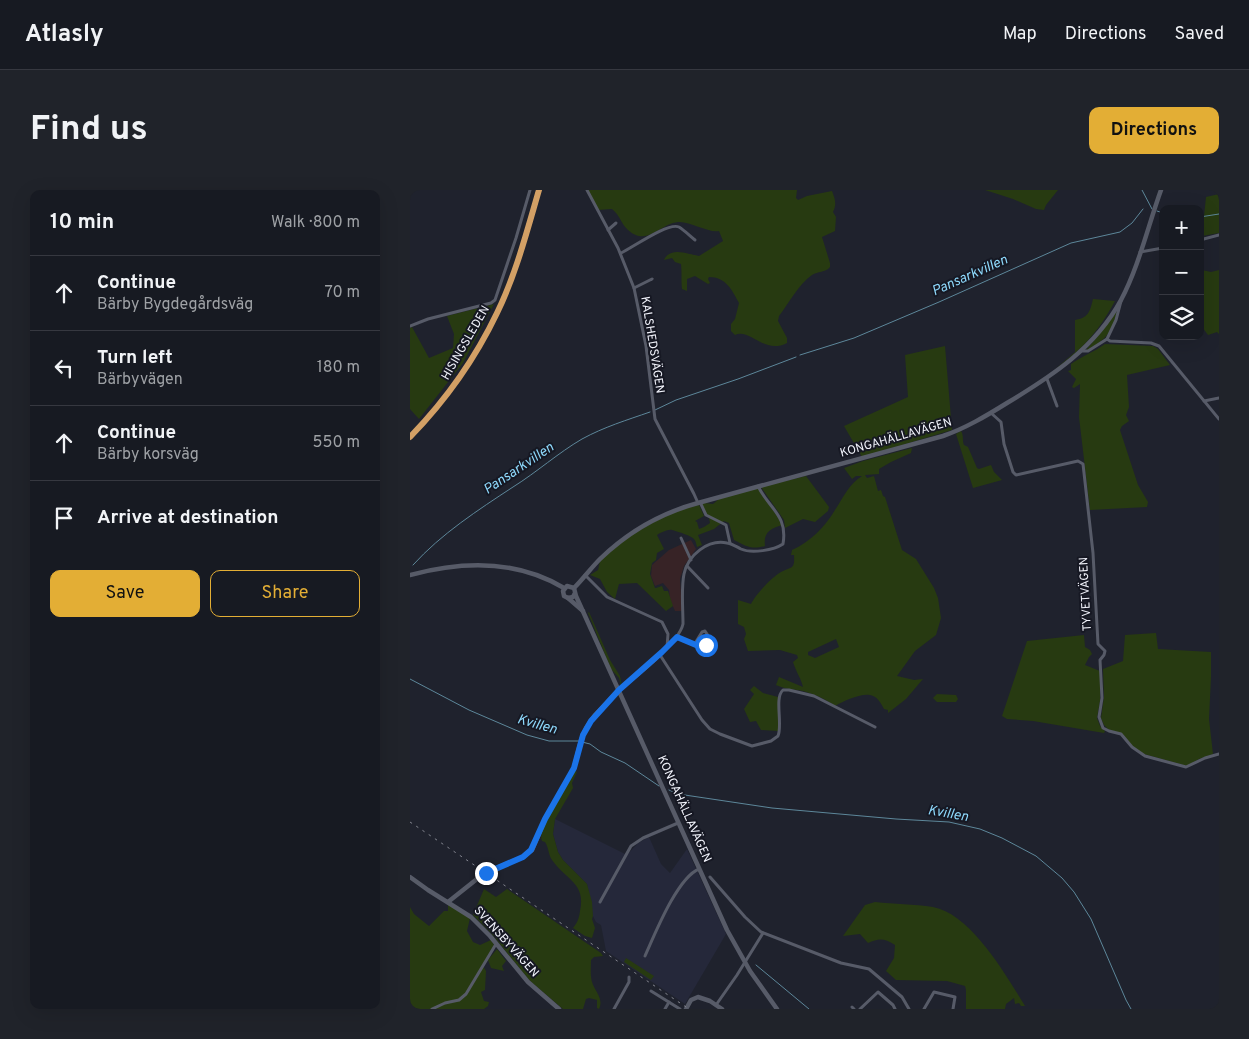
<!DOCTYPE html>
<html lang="en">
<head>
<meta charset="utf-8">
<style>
	:root { --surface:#171a22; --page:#20232a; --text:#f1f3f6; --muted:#9ea1a5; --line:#363840; --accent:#e3ae35 }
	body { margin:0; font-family:Overpass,sans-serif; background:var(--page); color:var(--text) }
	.controls { position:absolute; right:15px; top:15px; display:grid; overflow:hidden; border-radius:10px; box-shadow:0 5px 20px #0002 }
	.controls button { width:45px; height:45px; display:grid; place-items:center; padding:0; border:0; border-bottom:1px solid var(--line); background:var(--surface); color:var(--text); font:25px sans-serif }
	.stop { position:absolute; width:15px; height:15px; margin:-11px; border:4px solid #1a73e8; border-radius:50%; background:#fff }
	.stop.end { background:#1a73e8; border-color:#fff; box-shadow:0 1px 5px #0008 }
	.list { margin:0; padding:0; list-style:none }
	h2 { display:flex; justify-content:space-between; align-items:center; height:65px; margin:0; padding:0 20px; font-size:21px }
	h2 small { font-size:16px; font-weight:400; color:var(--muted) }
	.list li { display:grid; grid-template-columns:32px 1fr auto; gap:15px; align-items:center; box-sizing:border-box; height:75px; padding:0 20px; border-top:1px solid var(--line) }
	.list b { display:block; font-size:19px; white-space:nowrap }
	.list p { margin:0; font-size:16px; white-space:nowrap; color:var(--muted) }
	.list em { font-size:16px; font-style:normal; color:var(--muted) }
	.actions { display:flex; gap:10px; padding:15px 20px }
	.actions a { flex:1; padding:11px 0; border:1px solid var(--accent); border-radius:10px; text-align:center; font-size:18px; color:var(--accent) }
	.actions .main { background:var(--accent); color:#111 }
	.icon { flex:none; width:28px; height:28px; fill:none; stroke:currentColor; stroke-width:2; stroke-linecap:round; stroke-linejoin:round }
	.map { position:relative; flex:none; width:809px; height:819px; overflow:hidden; border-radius:10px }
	header { display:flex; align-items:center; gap:30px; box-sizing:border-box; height:70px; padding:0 25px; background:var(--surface); border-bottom:1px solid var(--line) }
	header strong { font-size:24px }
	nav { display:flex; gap:28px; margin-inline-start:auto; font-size:18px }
	.intro { display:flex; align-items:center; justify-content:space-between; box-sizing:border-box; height:120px; padding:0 30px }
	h1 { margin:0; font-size:35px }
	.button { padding:12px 22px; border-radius:10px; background:var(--accent); color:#111; font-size:18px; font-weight:700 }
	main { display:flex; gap:30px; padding:0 30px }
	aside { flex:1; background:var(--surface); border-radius:10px; box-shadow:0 5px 20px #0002 }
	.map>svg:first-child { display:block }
	.built { fill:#25283a }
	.education { fill:#372326 }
	.green { fill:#273a11; fill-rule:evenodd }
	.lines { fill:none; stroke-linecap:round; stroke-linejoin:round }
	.stream { stroke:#5d879a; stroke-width:1 }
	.street { stroke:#575b68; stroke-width:3 }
	.secondary { stroke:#575b68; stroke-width:4.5 }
	.highway { stroke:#d3a065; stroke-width:6 }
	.rail { stroke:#848690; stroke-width:1; stroke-dasharray:2.5 5; stroke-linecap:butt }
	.route { stroke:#1a73e8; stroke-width:6 }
	.labels { text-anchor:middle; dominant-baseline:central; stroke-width:4; stroke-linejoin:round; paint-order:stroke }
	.street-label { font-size:12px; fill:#f2f4fc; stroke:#161823 }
	.water-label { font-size:14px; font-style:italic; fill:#8ed9fc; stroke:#161823 }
</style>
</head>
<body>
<header>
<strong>Atlasly</strong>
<nav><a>Map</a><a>Directions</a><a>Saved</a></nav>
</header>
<div class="intro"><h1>Find us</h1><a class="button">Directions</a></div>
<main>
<aside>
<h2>10 min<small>Walk · 800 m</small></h2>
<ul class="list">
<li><svg class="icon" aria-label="ahead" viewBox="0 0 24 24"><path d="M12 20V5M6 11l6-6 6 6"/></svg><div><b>Continue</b><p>Bärby Bygdegårdsväg</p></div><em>70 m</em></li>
<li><svg class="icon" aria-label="left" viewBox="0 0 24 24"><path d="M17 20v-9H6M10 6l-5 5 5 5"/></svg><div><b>Turn left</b><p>Bärbyvägen</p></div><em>180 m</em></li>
<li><svg class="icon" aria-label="ahead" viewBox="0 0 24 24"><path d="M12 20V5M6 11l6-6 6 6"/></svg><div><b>Continue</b><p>Bärby korsväg</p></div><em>550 m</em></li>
<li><svg class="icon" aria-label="arrive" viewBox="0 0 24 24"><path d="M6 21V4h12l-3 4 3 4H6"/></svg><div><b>Arrive at destination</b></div></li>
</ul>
<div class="actions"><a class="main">Save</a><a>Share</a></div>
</aside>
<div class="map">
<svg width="809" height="819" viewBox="0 0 809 819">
	<rect width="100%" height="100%" fill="#1f222d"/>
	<polygon class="built" points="145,629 217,665 228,653 239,647 251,674 260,683 277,659 316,744 275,814 196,761 191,735 186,732 183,726 177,694 153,670 148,662 143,644"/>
	<polygon class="education" points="281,350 286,359 274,376 270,389 272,421 265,421 260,410 259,400 253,393 245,396 241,386 242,375 259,360"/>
	<g class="green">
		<path d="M178,0H387L386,8L388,10L397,6L422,1C425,9 427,14 423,22L426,27L425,41L412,47L420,73V77C415,83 408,81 402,85C388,95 379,113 369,126L368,131L377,148V153C354,165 340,138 325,145L321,141V134L325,129L329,113C322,100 316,87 299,87L298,89L300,93L298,94L285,86L277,89V101L272,99C271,90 272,83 271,74L265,72L262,68L254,70C260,56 278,64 289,66L313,51L309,41C298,43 280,31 268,32C249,34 237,57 218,40C211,34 210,25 202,19L187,20Z"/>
		<polygon points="575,0 648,0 636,15 634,20 626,19 603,9"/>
		<polygon points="809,4 809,43 792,46 796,7"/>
		<polygon points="790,74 792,80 801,82 809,80 809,144 807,142 798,145 790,134"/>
		<path d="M683,109L705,111C687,144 673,158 643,181L665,162V130C678,128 680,122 683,109Z"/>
		<polygon points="84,114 53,173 9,229 0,219 0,138 2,137 19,168 43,158 44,144 37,126"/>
		<path d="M708,117C703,141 698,148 678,160H676L693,140Z"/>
		<path d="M695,154L743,156L748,159L760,175L717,185L719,217L716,225L719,231L712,236L710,240L728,295L738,312L737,317L680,320L669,227L670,194L664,198L662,197L666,189L658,181L661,180V174C672,166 684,162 695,154Z"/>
		<polygon points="535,156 542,240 452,267 434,236 498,207 495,165"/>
		<path d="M551,241C554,246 552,250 554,255L558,257L567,278L569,279L581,275L584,282L592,290L563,298L546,244Z"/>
		<path d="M502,258L501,263L481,272L469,279V284L455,285L457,288L464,286L468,301L471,300L473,306L475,307L492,360L506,369L524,398L528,408L531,428L526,445L505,461L487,486L504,490L513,489L496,509L478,523V520L474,519C471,513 467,506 460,505C451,503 433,511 425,516C416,509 404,504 393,501C383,499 374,499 366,495L369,487L393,497C391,488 386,482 383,472L388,468L387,465L370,460L338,461L334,449L336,444L334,437L328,434V410L341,414C345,405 362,387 371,382C374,380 379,379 382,377C385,374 384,369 384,365H381L382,360C400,352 415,337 425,320C433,308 439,294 452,286H446L442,289L434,278L453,271ZM426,449L429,457L405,468L398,465V462Z"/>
		<polygon points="396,286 419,317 418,321 405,332 393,329 375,338 374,330 351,297"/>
		<path d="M348,298L373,335C361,338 353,342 355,356C341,360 336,356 324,350L319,333L314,331L304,339L288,345L292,355L287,357C286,354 286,351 284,349C282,346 266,341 262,340C258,339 250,343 247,345L254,359L247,363L246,370L242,373L240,384L245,398H246L252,396L254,401H258L263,416L256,421L227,393L209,394L205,409L197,402L190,389L180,385L188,380C189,377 189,374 190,372C199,356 249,328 267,321C274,318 282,317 289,315L294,326L285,331L287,332L289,339L294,337L300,333L299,328L291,315L294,313L303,314L309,309Z"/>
		<polygon points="179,422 200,470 210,486 212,496 211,496 209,488 201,479 178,423"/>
		<polygon points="746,443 748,459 801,462 801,487 799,529 803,564 789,569 777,576 734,564 722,556 715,547 698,539 694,535 691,528 694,507 693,479 713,471 715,445"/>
		<polygon points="674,445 675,457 680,460 682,464 679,467 675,475 690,481 690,511 687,528 690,536 695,541 694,543 623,531 597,529 592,526 617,451"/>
		<polygon points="344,496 353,503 368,507 368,541 351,540 346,531 340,532 334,519 344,504 340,500"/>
		<polygon points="527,504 546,505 548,509 546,512 527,512 523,508"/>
		<path d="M165,581L167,582L162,593L163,598L145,629L143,644L148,662L153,670L177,694L182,712L183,726L182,729L185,738L182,748L175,746L163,738C168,732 169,728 170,721C176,693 156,690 142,670C138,664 139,658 135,652L132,651C126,638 158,594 165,581Z"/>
		<path d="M74,699L86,707L97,699L191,763L193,766L184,767L181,770C181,777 180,785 182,792C185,802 194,808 189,819L187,818V810L179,808L176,809L173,819H153L120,791L81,743L63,725Z"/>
		<path d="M465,712C484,714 504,714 523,717C561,724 596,785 615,816H611L609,813L605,814L604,808L596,814L595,819H556V800L555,796L537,791L486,790L476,781L484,768L485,755C474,748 469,748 458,753L450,744L433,746L455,715Z"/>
		<polygon points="38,714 60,728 57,741 63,752 70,755 81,750 84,755 73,776 76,781 75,800 71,802 74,811 79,812 78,816 74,819 0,819 0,717 4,724 19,736 34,721 38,721"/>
		<polygon points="87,759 96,771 92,776 94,781 81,778 78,770"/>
		<polygon points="216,768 244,786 241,790 214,772"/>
	</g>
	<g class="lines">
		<g class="stream">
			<polyline points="732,0 742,19"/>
			<polyline points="747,21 753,23"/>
			<polyline points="790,27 809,24"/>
			<polyline points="390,165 444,148 529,112 661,53 710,42 722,33 733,19"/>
			<polyline points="245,220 266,210 328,189 386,167"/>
			<path d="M3,375C31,344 68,320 103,297C127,282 148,263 172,249C194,237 217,230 240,222"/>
			<polyline points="0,489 59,520 117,545 139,551 168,551 180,554 191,562 215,573 249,596"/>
			<polyline points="259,600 268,604 362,618 486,629 539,632 570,639 592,648 626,666 652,688 664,702 681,729 716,810 721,819"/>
			<polyline points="346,775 399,819"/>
		</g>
		<g class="street">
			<polyline points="177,0 208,58 224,98 236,156 245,229 284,304 288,313"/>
			<polyline points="198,40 206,33"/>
			<polyline points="790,50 809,45"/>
			<polyline points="730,62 753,58"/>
			<path d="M211,63C222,58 258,32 269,37C274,40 280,46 285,50"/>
			<polyline points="224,98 242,89"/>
			<polyline points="0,136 18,129 81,113 85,110 106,48 120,0"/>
			<polyline points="697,149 700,151 741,153 749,156 809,229"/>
			<polyline points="673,161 678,161 697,149 706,130 711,111"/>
			<polyline points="637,189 647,216"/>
			<polyline points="794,211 809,208"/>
			<polyline points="581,223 591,232 594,254 603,282 606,285 668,271 673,274 683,363 688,454 695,461 694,465 690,470 692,508 689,527 693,538 699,541 711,544 722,557 735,566 776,577 795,568 809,564"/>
			<polyline points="290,312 296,325 316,335 320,353"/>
			<polyline points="271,348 281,370"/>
			<polyline points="277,376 298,398"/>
			<polyline points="175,385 197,407 252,432 258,444 257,457"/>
			<path d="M267,447C277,452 292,462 301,450L295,441L292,442L284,455"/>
			<path d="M250,465L292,530L300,539L310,544L342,556L361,551L368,546C373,534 364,508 373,500H379L404,506L465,537"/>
			<path d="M209,500C225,488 269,453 273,434C273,419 271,398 274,384C278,365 298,349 317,353C323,354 327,357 331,359C342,364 364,360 373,354C378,325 359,319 348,296"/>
			<polyline points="300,687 335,727 351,742 431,773 459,779 492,807 499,819"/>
			<polyline points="190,712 221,656 233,648 268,633"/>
			<path d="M235,766C245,744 267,688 289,679"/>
			<polyline points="241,801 270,819"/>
			<polyline points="306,815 327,785 353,743"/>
			<polyline points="442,817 444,819"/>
			<polyline points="22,819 35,813 49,810 56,804 86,754"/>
			<polyline points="204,819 219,792 219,787"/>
			<polyline points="255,819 259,812"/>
			<polyline points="450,819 468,802 483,815 485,819"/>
			<polyline points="514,819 524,802 545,807 543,819"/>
		</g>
		<g class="secondary">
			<path d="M0,385C52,371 106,369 154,398"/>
			<path d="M164,398C173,389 181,378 190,369C218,342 251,323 288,313L533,246C556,238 576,226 597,213C642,186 685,158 711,110C729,76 738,36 751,0"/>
			<polyline points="165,403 163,407 158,408 154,406 153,401 157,396 164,398 166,406 317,740 340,781 367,819"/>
			<polyline points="158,408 173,421"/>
			<polyline points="0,687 18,700 61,727 80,746 118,792 149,819"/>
			<polyline points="38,712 72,685 84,679 113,667 122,660 136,627 164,578 171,550 176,538 185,525 209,500"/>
			<polyline points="276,819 281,810 288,807 300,811 312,819"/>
		</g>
		<path class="highway" d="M0,247C36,210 65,169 87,123C106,84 117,41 129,0"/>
		<polyline class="rail" points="0,632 279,819"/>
	</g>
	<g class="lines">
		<polyline class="route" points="76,683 113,667 121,660 135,629 164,578 173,545 181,531 209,500 252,462 267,447 286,455 296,455"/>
	</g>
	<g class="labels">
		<g class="street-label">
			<text transform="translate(56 153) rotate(-60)">HISINGSLEDEN</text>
			<text transform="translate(242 155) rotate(81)">KALSHEDSVÄGEN</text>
			<text transform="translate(486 248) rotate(-16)">KONGAHÄLLAVÄGEN</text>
			<text transform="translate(676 404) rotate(-93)">TYVETVÄGEN</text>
			<text transform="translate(274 619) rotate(66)">KONGAHÄLLAVÄGEN</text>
			<text transform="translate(96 752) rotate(48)">SVENSBYVÄGEN</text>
		</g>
		<g class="water-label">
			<text transform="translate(560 86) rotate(-24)">Pansarkvillen</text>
			<text transform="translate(109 279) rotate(-34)">Pansarkvillen</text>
			<text transform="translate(127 535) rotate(16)">Kvillen</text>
			<text transform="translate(538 624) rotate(10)">Kvillen</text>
		</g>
	</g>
</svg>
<div class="controls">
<button>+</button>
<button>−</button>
<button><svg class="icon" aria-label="layers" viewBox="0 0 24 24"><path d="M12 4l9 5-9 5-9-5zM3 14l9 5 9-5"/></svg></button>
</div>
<div class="stop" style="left:296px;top:455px"></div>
<div class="stop end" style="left:76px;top:683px"></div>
</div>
</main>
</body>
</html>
